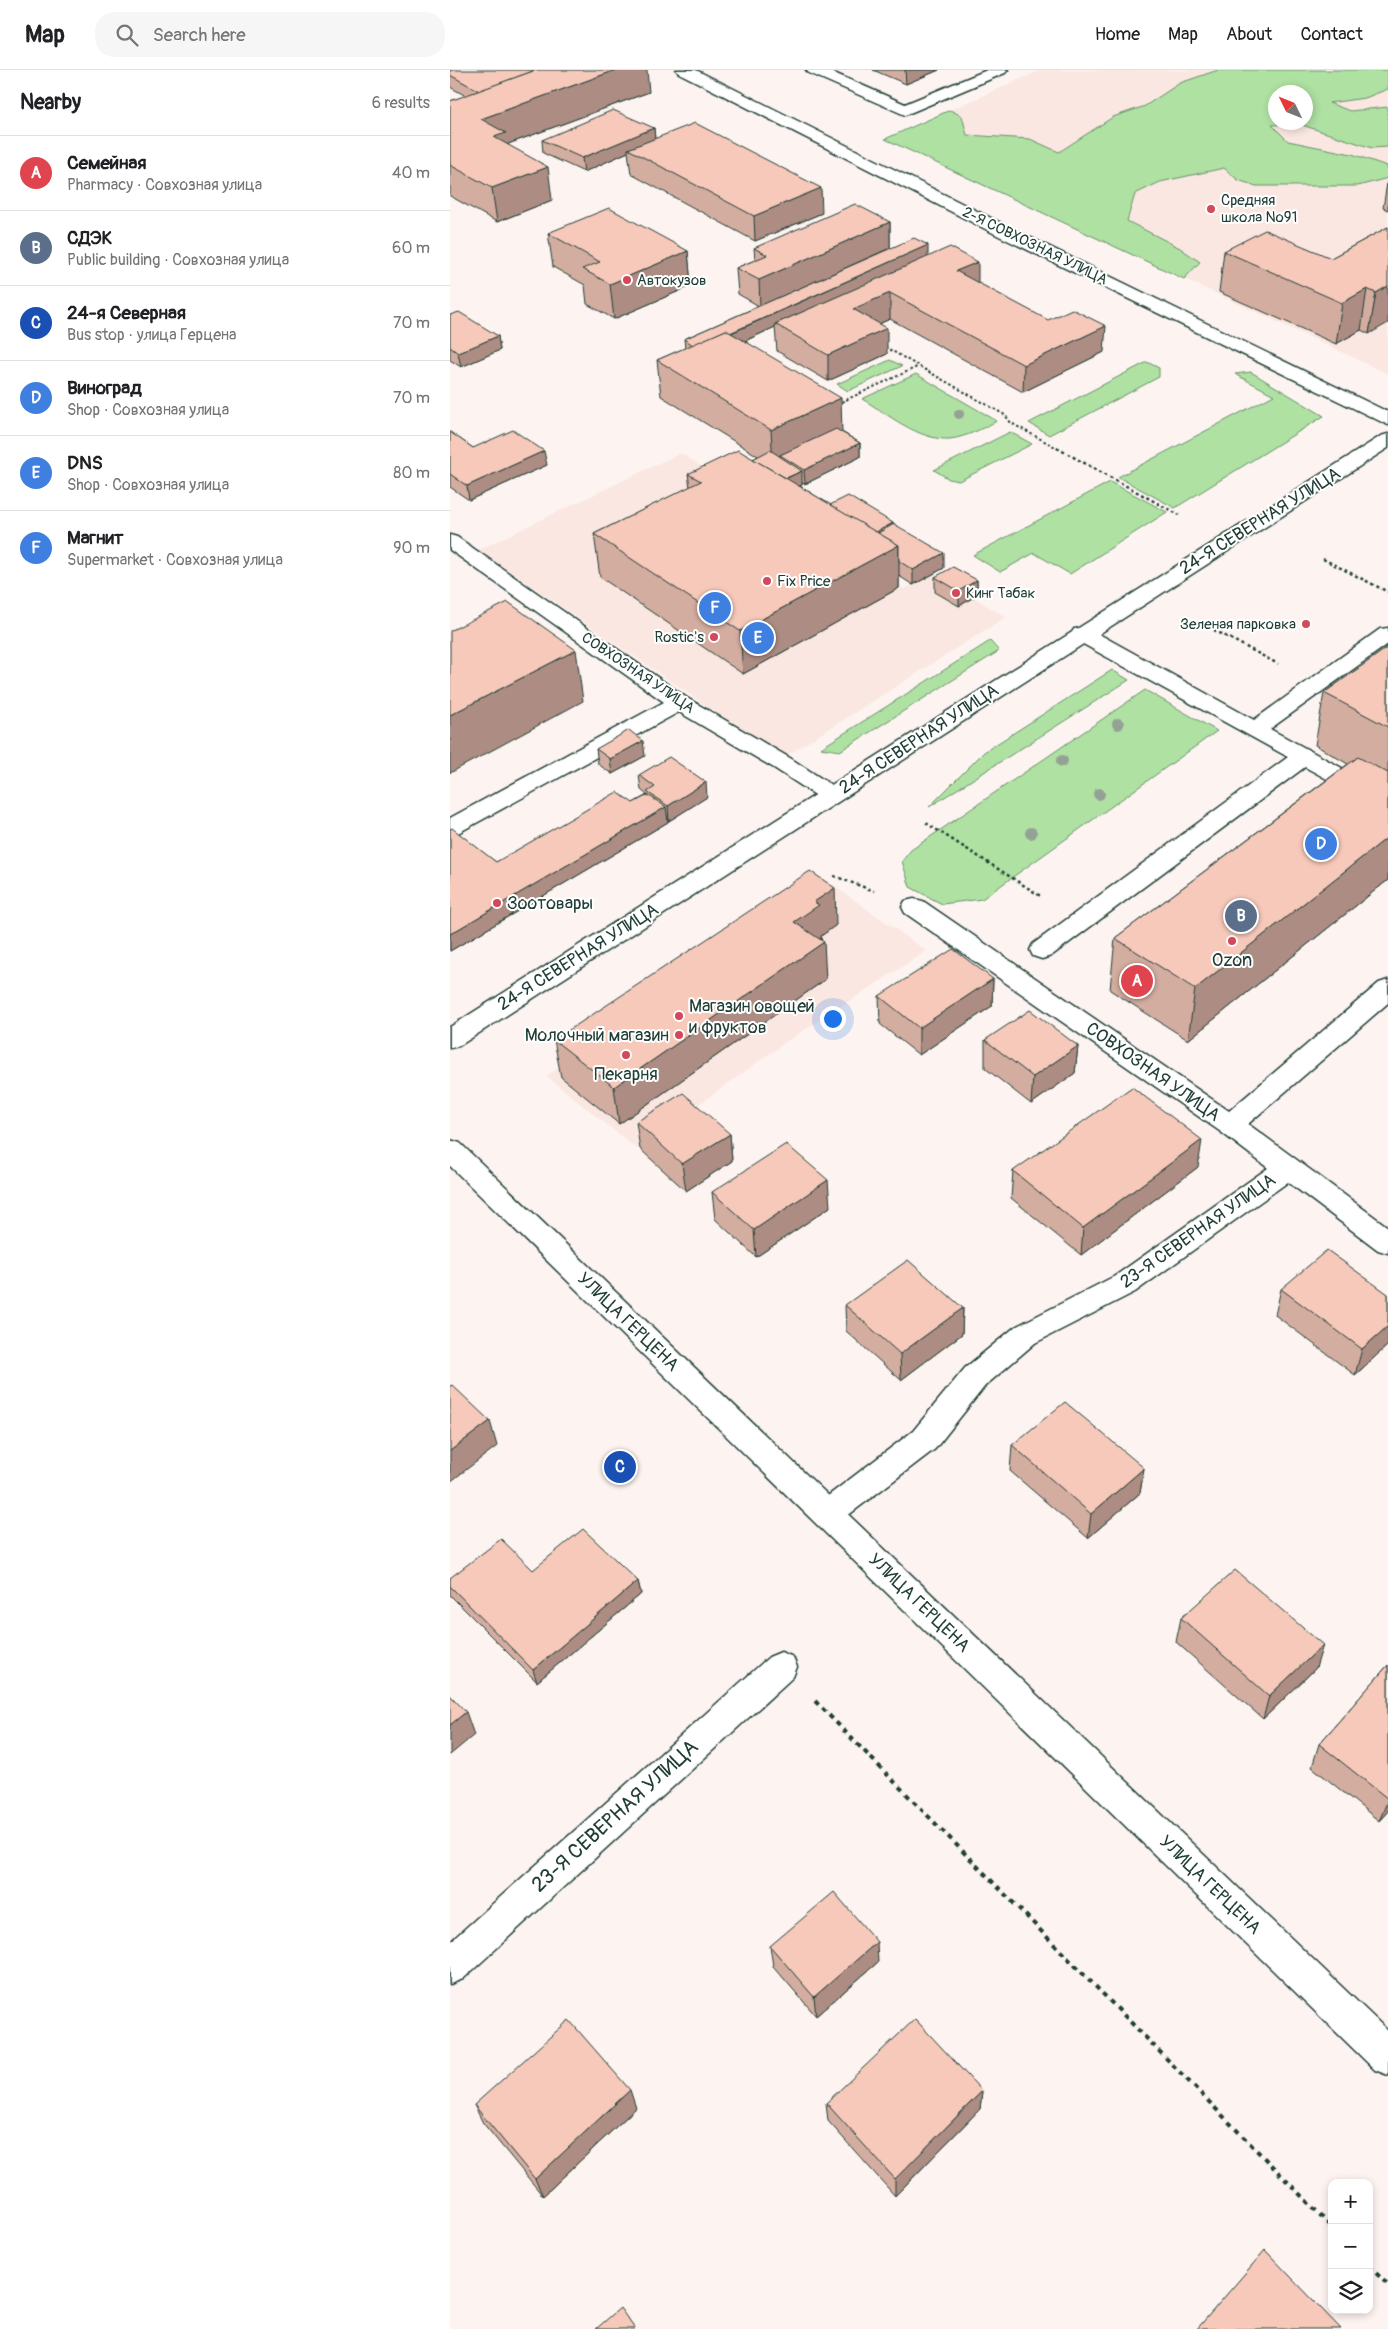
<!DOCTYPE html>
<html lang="en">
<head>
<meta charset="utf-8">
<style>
	:root { --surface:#fff; --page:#f6f6f6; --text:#202124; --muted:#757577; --line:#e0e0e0; --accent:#1a73e8 }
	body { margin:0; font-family:Pangolin,sans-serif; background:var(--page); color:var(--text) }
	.controls { position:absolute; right:15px; bottom:15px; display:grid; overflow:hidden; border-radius:10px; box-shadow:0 2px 8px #0003 }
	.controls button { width:45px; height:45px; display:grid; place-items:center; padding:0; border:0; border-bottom:1px solid var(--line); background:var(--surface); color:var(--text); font:25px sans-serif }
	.compass { position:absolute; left:818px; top:15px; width:45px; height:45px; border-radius:50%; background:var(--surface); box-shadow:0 2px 8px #0003; rotate:313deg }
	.you { position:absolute; left:382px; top:948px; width:18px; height:18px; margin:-12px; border:4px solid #fff; border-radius:50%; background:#1a73e8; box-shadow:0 0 0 8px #1a73e833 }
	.badge { display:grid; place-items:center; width:32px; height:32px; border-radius:50%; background:var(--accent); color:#fff; font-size:16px; font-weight:700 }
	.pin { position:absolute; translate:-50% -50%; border:2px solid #fff; box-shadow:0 1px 5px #0006 }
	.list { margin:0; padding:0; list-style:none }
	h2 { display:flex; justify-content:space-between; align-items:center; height:65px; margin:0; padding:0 20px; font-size:21px }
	h2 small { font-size:16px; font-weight:400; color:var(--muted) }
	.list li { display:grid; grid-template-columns:32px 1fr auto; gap:15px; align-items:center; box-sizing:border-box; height:75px; padding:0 20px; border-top:1px solid var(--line) }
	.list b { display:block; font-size:19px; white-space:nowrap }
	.list p { margin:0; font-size:16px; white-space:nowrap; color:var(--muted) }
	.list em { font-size:16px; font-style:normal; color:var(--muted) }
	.icon { flex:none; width:28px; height:28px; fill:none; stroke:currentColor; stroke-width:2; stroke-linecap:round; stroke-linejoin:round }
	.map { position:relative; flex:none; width:938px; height:2259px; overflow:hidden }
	header { display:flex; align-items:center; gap:30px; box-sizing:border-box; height:70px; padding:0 25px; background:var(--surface); border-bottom:1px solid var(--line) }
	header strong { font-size:24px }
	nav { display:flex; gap:28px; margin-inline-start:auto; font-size:18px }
	.search { width:350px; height:45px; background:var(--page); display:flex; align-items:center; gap:12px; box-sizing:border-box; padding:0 18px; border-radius:20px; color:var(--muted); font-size:19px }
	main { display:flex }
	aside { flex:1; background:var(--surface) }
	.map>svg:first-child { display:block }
	.built { fill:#fbe7e1; fill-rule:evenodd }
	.green { fill:#afe1a2; stroke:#678f6b; fill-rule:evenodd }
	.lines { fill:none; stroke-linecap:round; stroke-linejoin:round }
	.minor-casing { stroke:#1f3d34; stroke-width:3 }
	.major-casing { stroke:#1f3d34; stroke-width:3 }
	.path-far2 { stroke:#1f3d34; stroke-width:2; stroke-dasharray:2.5 2.5; stroke-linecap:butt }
	.path-far1 { stroke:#1f3d34; stroke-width:2.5; stroke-dasharray:3 3; stroke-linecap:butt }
	.path { stroke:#1f3d34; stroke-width:4; stroke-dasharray:5 5; stroke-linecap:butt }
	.minor { fill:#fff; fill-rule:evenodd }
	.major { fill:#fff; fill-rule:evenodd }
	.tree { fill:#93a295 }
	.wall { fill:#d4ada1; stroke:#1f3d34 }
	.shaded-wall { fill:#ad8d83; stroke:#1f3d34 }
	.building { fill:#f7c9bb; stroke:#1f3d34 }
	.poi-dot { fill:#d1495b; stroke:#fff; stroke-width:2 }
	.labels { text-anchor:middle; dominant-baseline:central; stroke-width:4; stroke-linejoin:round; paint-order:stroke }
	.far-poi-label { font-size:15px; fill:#1f3d34; stroke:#fff; text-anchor:start }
	.far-street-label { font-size:15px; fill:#1f3d34; stroke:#fff }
	.street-label { font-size:18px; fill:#1f3d34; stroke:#fff }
	.poi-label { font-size:18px; fill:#1f3d34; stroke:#fff; text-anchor:start }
	.near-street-label { font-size:21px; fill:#1f3d34; stroke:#fff }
</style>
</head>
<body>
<header>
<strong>Map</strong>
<div class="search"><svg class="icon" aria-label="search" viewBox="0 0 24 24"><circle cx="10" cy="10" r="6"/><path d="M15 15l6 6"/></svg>Search here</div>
<nav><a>Home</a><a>Map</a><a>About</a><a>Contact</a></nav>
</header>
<main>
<aside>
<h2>Nearby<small>6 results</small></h2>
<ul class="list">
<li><span class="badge" style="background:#e0444e">A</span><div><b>Семейная</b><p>Pharmacy · Совхозная улица</p></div><em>40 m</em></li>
<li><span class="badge" style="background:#5c6f8a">B</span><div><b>СДЭК</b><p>Public building · Совхозная улица</p></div><em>60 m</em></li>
<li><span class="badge" style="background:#1a4fb4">C</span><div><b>24-я Северная</b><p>Bus stop · улица Герцена</p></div><em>70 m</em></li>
<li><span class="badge" style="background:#3f7fe0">D</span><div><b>Виноград</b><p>Shop · Совхозная улица</p></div><em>70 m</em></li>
<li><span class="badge" style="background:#3f7fe0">E</span><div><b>DNS</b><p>Shop · Совхозная улица</p></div><em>80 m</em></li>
<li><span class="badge" style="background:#3f7fe0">F</span><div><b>Магнит</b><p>Supermarket · Совхозная улица</p></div><em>90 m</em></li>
</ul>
</aside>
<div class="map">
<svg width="938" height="2259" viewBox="0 0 938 2259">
	<rect width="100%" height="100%" fill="#fdf4f1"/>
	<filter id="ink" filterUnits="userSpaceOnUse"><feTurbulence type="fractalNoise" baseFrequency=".02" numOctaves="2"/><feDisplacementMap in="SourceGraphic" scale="10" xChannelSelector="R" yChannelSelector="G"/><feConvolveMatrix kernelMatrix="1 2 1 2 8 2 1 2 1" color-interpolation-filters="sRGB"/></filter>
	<g filter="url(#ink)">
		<g class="built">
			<path d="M591,0H938V304L435,69ZM826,22H856V52H826Z"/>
			<polygon points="230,383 454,519 485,504 556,547 333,688 28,480"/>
			<polygon points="383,815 477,881 336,972 187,1079 96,1006"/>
		</g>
		<g class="green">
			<path d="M768,0H938V19L915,28L879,33L900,41L938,37V77L922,78L849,54L822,55L838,71L902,84L937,96L938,108L908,116H806L788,110L774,98L710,112L685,124L677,151L730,178L750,192L734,209L435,69L500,40L512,46L517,65L580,69L609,82L663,47L695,36L730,13ZM826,22H856V52H826Z"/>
			<polygon points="440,290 452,296 398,321 387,314"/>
			<polygon points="697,292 709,298 709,307 599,365 579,353"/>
			<polygon points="801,302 874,346 725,438 668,407 824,325 785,304"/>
			<path d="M466,304L547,351C533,358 517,367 500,369C469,371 438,344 412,329Z"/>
			<polygon points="560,362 582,374 509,411 499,409 484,400"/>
			<polygon points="660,412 717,442 620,504 584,483 550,502 523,485"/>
			<polygon points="540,571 549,581 390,681 371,678"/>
			<polygon points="662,600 679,610 479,737 534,682"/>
			<polygon points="695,620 767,661 532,829 492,834 460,817 452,791 461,780"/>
		</g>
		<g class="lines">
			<defs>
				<g id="minor">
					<polygon points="226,0 246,0 563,159 938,342 938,355 551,167 229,3"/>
					<polygon points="356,0 377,0 455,34 537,0 558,0 555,3 455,45 359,3"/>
					<polygon points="0,465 7,467 237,628 340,688 389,720 393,725 389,730 381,732 373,730 324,698 229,642 8,763 0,766 0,748 214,632 0,480"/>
					<polygon points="632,558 640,559 804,650 930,559 938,558 938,574 820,659 938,723 938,740 930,738 855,697 601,886 592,889 583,886 580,880 583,874 838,687 624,569 621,564 624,559"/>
					<polygon points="464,829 473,831 779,1041 929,913 938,910 938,933 798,1054 938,1157 938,1183 928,1180 838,1112 685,1222 585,1273 535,1316 485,1379 388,1453 377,1457 366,1453 362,1444 366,1435 463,1361 515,1298 565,1257 665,1206 818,1098 771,1062 455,843 452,837 455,831"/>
					<polygon points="331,1582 343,1587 347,1597 343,1607 13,1909 0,1914 0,1872 319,1587"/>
				</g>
				<g id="major">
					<polygon points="938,364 938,378 9,976 0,978 0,957 931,366"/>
					<polygon points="0,1070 10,1073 938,1961 938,2005 925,2000 0,1096"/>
				</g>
			</defs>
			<use href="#minor" class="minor-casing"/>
			<use href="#major" class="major-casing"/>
			<g class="path-far2">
				<polyline points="435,277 555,345 561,353 609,379"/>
				<polyline points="387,334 467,297"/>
			</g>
			<g class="path-far1">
				<polyline points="607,378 729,445"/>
				<polyline points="873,489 938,522"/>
				<polyline points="764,560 828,594"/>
				<polyline points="476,753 592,827"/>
				<polyline points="384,806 424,821"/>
			</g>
			<g class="path">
				<polyline points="365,1631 882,2157"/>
				<polyline points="919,2196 938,2215"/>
			</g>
			<use href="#minor" class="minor"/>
			<use href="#major" class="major"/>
		</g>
		<g class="tree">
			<circle cx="509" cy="344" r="5"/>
			<circle cx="668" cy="654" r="6"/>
			<circle cx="612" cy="691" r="6"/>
			<circle cx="649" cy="724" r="6"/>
			<circle cx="581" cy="763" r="6"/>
		</g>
		<g class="wall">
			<polygon points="0,0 199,22 58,74 102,130 47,152 0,126 0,31 16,26 0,17"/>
			<polygon points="423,0 489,0 456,14"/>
			<polygon points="204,58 205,69 372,143 305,171 181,104 178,82 134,102 93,83 92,70"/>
			<polygon points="938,107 938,140 933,138"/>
			<polygon points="440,152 440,178 478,187 528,213 654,282 573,322 440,249 429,254 437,284 378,311 327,281 325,257 295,271 392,362 410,373 410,387 355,414 352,413 352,415 350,416 380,435 443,453 443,455 494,498 463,515 449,506 449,518 293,604 150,507 144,464 240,417 238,404 303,389 308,386 211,326 207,290 235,278 234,269 309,236 288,224 286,198 305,190 304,178"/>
			<polygon points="938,157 919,264 911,260 886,274 769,222 774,181 881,188"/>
			<polygon points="98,163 238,181 241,216 164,249 137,234 135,215 103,197"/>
			<polygon points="0,245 48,266 50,280 11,297 0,290"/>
			<polygon points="0,362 23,378 97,395 19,430 0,417"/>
			<polygon points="485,507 527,510 527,525 509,536 485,522"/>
			<polygon points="938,577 938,810 738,970 660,920 665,868 898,694 865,675 874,623"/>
			<polygon points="146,679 195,686 162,704 148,694"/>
			<polygon points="189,705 257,727 219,751 218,750 218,752 0,881 0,759 46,792 183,733 197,725 191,720"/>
			<polygon points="386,855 371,866 376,909 169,1054 111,1007 104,970"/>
			<polygon points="543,909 542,936 469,985 430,954 429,926"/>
			<polygon points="535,970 628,976 625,1003 581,1034 535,998"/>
			<polygon points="186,1052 280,1064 282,1091 236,1121 190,1079"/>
			<polygon points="748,1097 631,1185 561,1128 563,1101"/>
			<polygon points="262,1122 380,1137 306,1187 265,1149"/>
			<polygon points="831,1219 938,1224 938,1275 905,1305 825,1245"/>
			<polygon points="395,1235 513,1238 512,1264 451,1310 396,1261"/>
			<polygon points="562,1375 694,1398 690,1423 638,1468 560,1401"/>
			<polygon points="83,1500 188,1511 191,1524 87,1612 0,1525 0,1508"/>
			<polygon points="731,1548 866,1598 813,1649 726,1572"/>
			<polygon points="938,1595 938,1741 929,1751 862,1697 869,1674"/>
			<polygon points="320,1876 428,1892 366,1946 323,1896"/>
			<polygon points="532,2021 530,2039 445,2126 378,2051 376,2033"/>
			<polygon points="24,2035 186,2038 93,2126 33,2053"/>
		</g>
		<g class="shaded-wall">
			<polygon points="166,0 197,0 199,22 58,74 61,96 31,49"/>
			<polygon points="455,0 489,0 456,14"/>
			<polygon points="204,58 205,71 178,79 178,82 134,102 132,88"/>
			<polygon points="98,97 102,130 47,152 42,118"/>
			<polygon points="371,118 372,143 305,171 304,146"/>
			<polygon points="440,152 440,178 310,236 309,210"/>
			<polygon points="478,175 478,189 325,254 325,257 249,292 248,278"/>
			<polygon points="238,181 241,216 164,249 160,214"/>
			<polygon points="528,192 528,218 506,201"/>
			<polygon points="938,216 938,253 919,264 926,223"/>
			<polygon points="917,219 911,260 886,274 892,233"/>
			<polygon points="440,223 440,249 403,265 403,239"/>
			<polygon points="656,256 654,282 573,322 574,295"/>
			<polygon points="437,258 437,284 378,311 378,285"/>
			<polygon points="48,266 50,280 11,297 8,283"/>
			<polygon points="391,328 392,363 330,385 330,393 323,396 321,360"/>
			<polygon points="410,373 410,387 355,414 354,400"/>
			<polygon points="94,381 97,395 19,430 17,416"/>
			<polygon points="352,401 352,415 333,424 333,410"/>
			<polygon points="443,453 443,467 412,469"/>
			<polygon points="449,475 449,518 293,604 290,561"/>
			<polygon points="494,483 494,498 463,515 463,500"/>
			<polygon points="527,510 527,525 509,536 509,521"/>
			<polygon points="126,580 133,631 0,703 0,645"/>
			<polygon points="193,671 195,686 162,704 160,689"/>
			<polygon points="256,712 257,727 219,751 218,736"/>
			<polygon points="216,737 218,752 0,881 0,864"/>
			<polygon points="938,767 938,810 738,970 745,919"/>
			<polygon points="385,818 386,855 371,866 371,873 344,852 364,832"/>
			<polygon points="374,872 376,909 169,1054 164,1017"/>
			<polygon points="543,909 542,936 469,985 469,958"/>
			<polygon points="628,976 625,1003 581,1034 583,1007"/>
			<polygon points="280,1064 282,1091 236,1121 232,1094"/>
			<polygon points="752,1070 748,1097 631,1185 633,1158"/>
			<polygon points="378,1110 380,1137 306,1187 304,1160"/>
			<polygon points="513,1238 512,1264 451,1310 450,1284"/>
			<polygon points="938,1256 938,1275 905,1305 912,1279"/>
			<polygon points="40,1351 47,1376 0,1412 0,1381"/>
			<polygon points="694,1398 690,1423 638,1468 641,1444"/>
			<polygon points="188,1511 191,1524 87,1612 83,1600"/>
			<polygon points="873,1575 866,1598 813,1649 819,1626"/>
			<polygon points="16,1642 24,1665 0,1685 0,1655"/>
			<polygon points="938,1730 938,1741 929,1751"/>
			<polygon points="427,1872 428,1892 366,1946 364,1927"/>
			<polygon points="180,2020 186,2038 93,2126 85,2109"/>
			<polygon points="532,2021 530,2039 445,2126 445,2109"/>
		</g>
		<g class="building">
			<polygon points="0,0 86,0 29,21 0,5"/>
			<polygon points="86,0 166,0 31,49 56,63 44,67 98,97 42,118 0,95 0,31"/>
			<polygon points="163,40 204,58 132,88 92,70"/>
			<polygon points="245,53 371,118 304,146 178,79"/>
			<polygon points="405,134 440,152 309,210 286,198 317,185 304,178"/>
			<polygon points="159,138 238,181 160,214 132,199 150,192 98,163"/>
			<polygon points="938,157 938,216 926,223 917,219 892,233 774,181 815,160 881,188"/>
			<polygon points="464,168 478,175 280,263 276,260 243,275 234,269"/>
			<polygon points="500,177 528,192 506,201 598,250 622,239 656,256 574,295 440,223 403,239 437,258 378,285 325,254"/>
			<polygon points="9,242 48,266 8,283 0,277 0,245"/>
			<polygon points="276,260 391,328 321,360 207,290"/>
			<polygon points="386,359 410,373 354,400 330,385"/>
			<polygon points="63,360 94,381 17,416 0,404 0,362 23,378"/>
			<polygon points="288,380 449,475 290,561 144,464 251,411 238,404"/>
			<polygon points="320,380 352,401 336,408 303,389"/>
			<polygon points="398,426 443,453 426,462 380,435"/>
			<polygon points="444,454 494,483 463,500 449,491 449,475 428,463"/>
			<polygon points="503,497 527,510 509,521 485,507"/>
			<polygon points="58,532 126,580 0,645 0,561"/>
			<polygon points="938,577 938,657 874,623"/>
			<polygon points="179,660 193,671 160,689 146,679"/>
			<polygon points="219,687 256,712 218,736 197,722 205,717 189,705"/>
			<polygon points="908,687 938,703 938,767 745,919 665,868"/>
			<polygon points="167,722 183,733 198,725 216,737 0,864 0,759 2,758 46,792"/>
			<polygon points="360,801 385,818 364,832 369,835 344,852 374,872 164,1017 104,970"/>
			<polygon points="503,879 543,909 469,958 429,926"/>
			<polygon points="580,940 628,976 583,1007 535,970"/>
			<polygon points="682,1017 752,1070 633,1158 563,1101"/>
			<polygon points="233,1023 280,1064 232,1094 186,1052"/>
			<polygon points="336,1074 378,1110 304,1160 262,1122"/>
			<polygon points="877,1180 938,1224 938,1256 912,1279 831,1219"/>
			<polygon points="458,1190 513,1238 450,1284 395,1235"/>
			<polygon points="2,1315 40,1351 0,1381 0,1316"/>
			<polygon points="615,1332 694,1398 641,1444 562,1375"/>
			<polygon points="133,1459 188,1511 83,1600 0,1516 0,1508 51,1469 83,1500"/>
			<polygon points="785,1500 873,1575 819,1626 731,1548"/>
			<polygon points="938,1595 938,1729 869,1674"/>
			<polygon points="0,1625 16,1642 0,1655"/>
			<polygon points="384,1822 427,1872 364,1927 320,1876"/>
			<polygon points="465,1949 532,2021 445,2109 376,2033"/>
			<polygon points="119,1950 180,2020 85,2109 24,2035"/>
			<polygon points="815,2180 891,2259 747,2259"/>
			<polygon points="170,2238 185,2259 146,2259"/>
		</g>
	</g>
	<g class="poi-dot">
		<circle cx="761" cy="139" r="5"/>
		<circle cx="177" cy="210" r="5"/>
		<circle cx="317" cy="511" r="5"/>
		<circle cx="506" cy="523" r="5"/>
		<circle cx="856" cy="554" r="5"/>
		<circle cx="264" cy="567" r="5"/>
		<circle cx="47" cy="833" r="5"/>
		<circle cx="782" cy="871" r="5"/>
		<circle cx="229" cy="946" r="5"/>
		<circle cx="229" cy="965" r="5"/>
		<circle cx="176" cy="985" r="5"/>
	</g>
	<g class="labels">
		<g class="far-poi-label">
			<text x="771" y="130">Средняя<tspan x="771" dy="17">школа №91</tspan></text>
			<text x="187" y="210">Автокузов</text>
			<text x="327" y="511">Fix Price</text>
			<text x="516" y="523">Кинг Табак</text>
			<text x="846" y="554" text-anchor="end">Зеленая парковка</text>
			<text x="254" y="567" text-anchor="end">Rostic's</text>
		</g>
		<g class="far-street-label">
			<text transform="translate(585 176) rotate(26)">2-Я СОВХОЗНАЯ УЛИЦА</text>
			<text transform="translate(188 603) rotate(34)">СОВХОЗНАЯ УЛИЦА</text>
		</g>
		<g class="street-label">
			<text transform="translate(810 451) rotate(-32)">24-Я СЕВЕРНАЯ УЛИЦА</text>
			<text transform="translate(469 669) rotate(-33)">24-Я СЕВЕРНАЯ УЛИЦА</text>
			<text transform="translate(128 887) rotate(-32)">24-Я СЕВЕРНАЯ УЛИЦА</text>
			<text transform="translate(703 1002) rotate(35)">СОВХОЗНАЯ УЛИЦА</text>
			<text transform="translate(748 1161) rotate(-35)">23-Я СЕВЕРНАЯ УЛИЦА</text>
			<text transform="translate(178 1252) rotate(44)">УЛИЦА ГЕРЦЕНА</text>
			<text transform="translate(469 1533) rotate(44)">УЛИЦА ГЕРЦЕНА</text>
			<text transform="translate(760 1815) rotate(44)">УЛИЦА ГЕРЦЕНА</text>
		</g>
		<g class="poi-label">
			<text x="57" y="833">Зоотовары</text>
			<text x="782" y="890" text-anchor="middle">Ozon</text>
			<text x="239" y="936">Магазин овощей<tspan x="239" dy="21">и фруктов</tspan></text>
			<text x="219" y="965" text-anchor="end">Молочный магазин</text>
			<text x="176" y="1004" text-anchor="middle">Пекарня</text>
		</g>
		<g class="near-street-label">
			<text transform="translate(165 1746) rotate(-42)">23-Я СЕВЕРНАЯ УЛИЦА</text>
		</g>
	</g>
</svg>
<div class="controls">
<button>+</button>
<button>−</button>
<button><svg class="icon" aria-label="layers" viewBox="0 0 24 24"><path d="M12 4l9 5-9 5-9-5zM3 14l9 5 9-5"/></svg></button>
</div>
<svg class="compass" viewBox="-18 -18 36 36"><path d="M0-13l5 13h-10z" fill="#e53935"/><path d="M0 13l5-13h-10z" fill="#757577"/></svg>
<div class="you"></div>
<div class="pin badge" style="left:687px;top:911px;background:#e0444e">A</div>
<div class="pin badge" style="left:791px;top:846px;background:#5c6f8a">B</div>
<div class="pin badge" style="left:170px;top:1397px;background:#1a4fb4">C</div>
<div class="pin badge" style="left:871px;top:774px;background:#3f7fe0">D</div>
<div class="pin badge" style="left:308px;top:568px;background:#3f7fe0">E</div>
<div class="pin badge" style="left:265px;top:538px;background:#3f7fe0">F</div>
</div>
</main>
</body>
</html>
